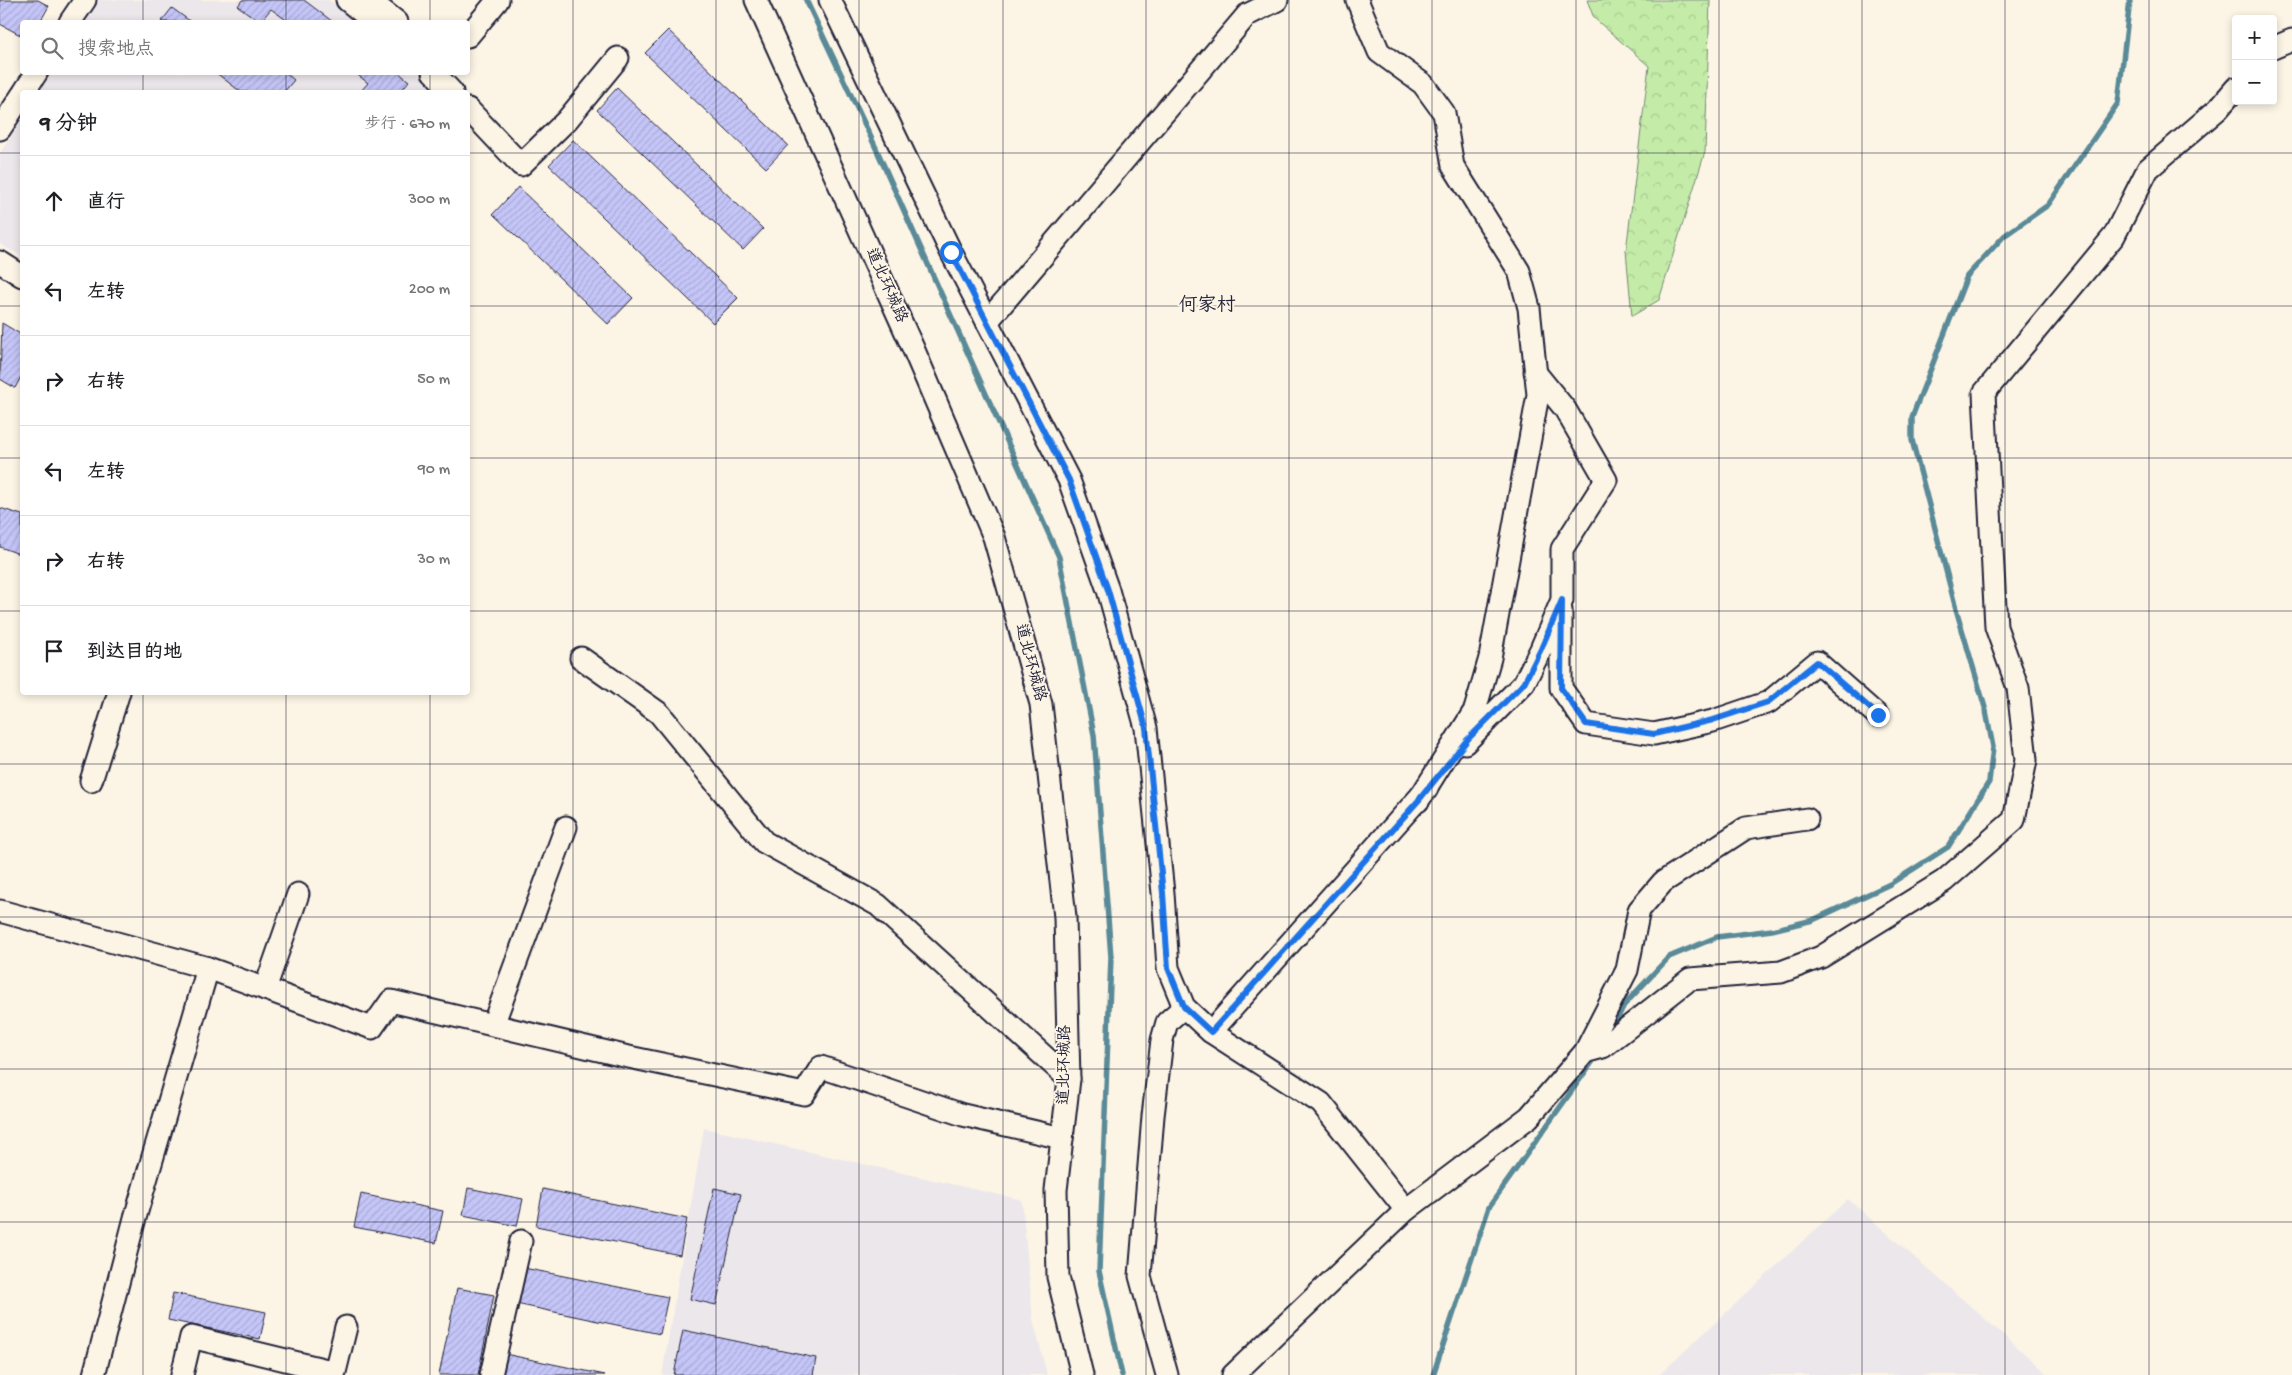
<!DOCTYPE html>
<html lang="zh">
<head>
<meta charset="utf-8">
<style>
	:root { --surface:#fff; --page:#f6f6f6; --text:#202124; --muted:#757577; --line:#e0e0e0 }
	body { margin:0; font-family:"Gochi Hand","LXGW WenKai TC",sans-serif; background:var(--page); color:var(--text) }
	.controls { position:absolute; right:15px; top:15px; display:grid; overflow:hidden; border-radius:5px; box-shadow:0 2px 8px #0003 }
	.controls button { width:45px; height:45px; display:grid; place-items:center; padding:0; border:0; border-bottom:1px solid var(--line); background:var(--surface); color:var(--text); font:25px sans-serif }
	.stop { position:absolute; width:15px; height:15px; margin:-11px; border:4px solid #1a73e8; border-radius:50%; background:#fff }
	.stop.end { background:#1a73e8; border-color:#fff; box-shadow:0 1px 5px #0008 }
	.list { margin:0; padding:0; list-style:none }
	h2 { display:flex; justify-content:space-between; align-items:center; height:65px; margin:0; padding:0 20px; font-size:21px }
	h2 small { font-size:16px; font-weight:400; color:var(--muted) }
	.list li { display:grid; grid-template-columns:32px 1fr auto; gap:15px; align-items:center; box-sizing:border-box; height:90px; padding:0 20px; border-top:1px solid var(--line) }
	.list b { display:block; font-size:19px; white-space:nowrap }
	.list em { font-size:16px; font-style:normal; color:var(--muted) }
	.icon { flex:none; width:28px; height:28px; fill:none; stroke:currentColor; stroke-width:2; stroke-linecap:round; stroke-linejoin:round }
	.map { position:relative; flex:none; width:2292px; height:1375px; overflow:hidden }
	.search { position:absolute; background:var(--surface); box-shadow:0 2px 8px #0003; left:20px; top:20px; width:450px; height:55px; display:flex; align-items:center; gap:12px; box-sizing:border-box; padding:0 18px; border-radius:5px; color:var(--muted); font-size:19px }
	.panel { position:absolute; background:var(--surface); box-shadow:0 2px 8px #0003; left:20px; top:90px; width:450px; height:605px; border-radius:5px }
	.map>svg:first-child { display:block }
	.built { fill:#ece7eb }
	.forest { fill:url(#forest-crowns); stroke:#738772 }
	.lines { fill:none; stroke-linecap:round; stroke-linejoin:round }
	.stream { stroke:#5a8a98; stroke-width:5.5 }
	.building { fill:url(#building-hatch); stroke:#22223b }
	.minor-casing { stroke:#22223b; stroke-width:25 }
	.minor { stroke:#fcf5e5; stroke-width:21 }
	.route { stroke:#1a73e8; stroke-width:6 }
	.grid { fill:none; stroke:#22223b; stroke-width:1; stroke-opacity:0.55 }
	.labels { text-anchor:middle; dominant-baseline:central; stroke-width:4; stroke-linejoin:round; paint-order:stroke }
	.street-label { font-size:16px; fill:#22223b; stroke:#fcf5e5 }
	.quarter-label { font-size:19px; fill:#22223b; stroke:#fcf5e5 }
</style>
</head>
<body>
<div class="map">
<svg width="2292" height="1375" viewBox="0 0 2292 1375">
	<defs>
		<pattern id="forest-crowns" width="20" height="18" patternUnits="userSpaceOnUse" patternTransform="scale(1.25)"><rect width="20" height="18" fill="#c4eca8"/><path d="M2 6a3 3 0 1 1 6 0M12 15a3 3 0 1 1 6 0" fill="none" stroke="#a8ca92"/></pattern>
		<pattern id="building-hatch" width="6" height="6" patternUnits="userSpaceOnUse" patternTransform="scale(1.25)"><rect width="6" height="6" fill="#c5c6f8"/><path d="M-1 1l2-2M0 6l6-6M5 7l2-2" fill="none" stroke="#a9aad6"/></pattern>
	</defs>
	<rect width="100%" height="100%" fill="#fcf5e5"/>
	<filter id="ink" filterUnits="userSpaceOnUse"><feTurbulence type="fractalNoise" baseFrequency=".02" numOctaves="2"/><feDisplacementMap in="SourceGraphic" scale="10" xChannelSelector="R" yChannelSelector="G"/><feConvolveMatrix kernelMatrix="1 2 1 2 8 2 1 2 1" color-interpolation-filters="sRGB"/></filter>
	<g filter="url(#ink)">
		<g class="built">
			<polygon points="99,0 329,0 356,22 85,22"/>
			<polygon points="52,72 417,73 434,87 437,92 39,92"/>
			<polygon points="22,119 22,257 0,244 0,153"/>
			<polygon points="704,1128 1022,1200 1033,1319 1047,1375 662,1375"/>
			<polygon points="1848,1199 2049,1375 1659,1375"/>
		</g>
		<polygon class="forest" points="1587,0 1710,0 1705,152 1659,300 1632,316 1626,251 1649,66 1594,18"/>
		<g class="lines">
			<g class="stream">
				<polyline points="806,0 875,146 1059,557 1094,735 1111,957 1099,1271 1122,1375"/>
				<polyline points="1611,1031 1624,1005 1669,957 1717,937 1772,930 1813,920 1890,884 1948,847 1989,782 1993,747 1986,711 1956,609 1912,440 1912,417 1967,276 2004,236 2048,205 2118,103 2130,0"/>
				<polyline points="1433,1375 1489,1207 1598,1054"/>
			</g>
		</g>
		<g class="building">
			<polygon points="0,0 38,0 49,6 40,22 22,22 22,36 0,24"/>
			<polygon points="242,0 304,0 333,22 289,22 271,9 260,22 238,6"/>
			<polygon points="172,8 191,22 161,22"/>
			<polygon points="668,30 788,145 766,168 645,53"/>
			<polygon points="215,72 285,72 294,80 284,92 241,92"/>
			<polygon points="354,72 398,72 409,81 400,92 360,92 368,83"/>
			<polygon points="617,88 763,229 743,250 597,110"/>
			<polygon points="573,140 738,298 713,323 549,165"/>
			<polygon points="518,187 633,298 608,324 493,214"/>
			<polygon points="2,323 22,335 22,375 15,388 0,379"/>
			<polygon points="0,508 22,515 22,555 0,547"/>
			<polygon points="468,1188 523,1199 517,1226 463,1215"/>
			<polygon points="714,1188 741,1194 716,1305 690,1299"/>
			<polygon points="543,1189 687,1219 680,1255 536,1226"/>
			<polygon points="361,1194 443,1211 436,1243 354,1227"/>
			<polygon points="524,1268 668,1297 660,1334 516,1304"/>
			<polygon points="457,1288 494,1295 478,1375 439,1375"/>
			<polygon points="173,1293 266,1312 260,1339 168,1320"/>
			<polygon points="683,1330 816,1358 813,1375 674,1375"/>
			<polygon points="505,1354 605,1375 501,1375"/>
		</g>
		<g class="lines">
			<defs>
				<g id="minor">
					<polyline points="347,0 374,22"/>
					<polyline points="369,0 397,22"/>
					<polyline points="756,0 913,348 994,537 1041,704 1065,917 1069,1079 1056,1190 1058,1277 1082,1375"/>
					<polyline points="830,0 951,252 1069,480 1108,590 1146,728 1163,893 1168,968 1184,1007 1211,1032 1321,1103 1406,1210"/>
					<polyline points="1357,0 1379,52 1423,84 1444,113 1453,166 1519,271 1529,308 1538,395 1490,658 1475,710 1418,801"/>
					<polyline points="70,22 85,0"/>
					<polyline points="468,36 498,0"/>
					<polyline points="2273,48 2292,40"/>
					<polyline points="433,72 452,92"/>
					<polyline points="24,92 37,72"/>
					<polyline points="468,109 521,165 567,120 618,58"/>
					<polyline points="0,129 22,95"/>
					<polyline points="0,262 22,276"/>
					<polyline points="987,322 1247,15 1277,0"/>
					<polyline points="1561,610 1561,688 1586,724 1654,734 1713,721 1769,702 1817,662 1877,715"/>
					<polyline points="581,658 659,713 764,842 878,905 1069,1079"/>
					<polyline points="1465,743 1524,683 1541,649 1562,600 1562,549 1606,480 1565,409 1535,372"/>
					<polyline points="91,781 119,692"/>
					<polyline points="0,911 208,968 372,1028 391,1001 624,1056 804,1094 821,1067 963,1115 1062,1138"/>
					<polyline points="265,989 298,894"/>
					<polyline points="493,1025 566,827"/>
					<polyline points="1211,1032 1427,789"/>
					<polyline points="1585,1052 1627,970 1639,910 1663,882 1746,828 1807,819"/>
					<polyline points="94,1375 135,1218 208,968"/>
					<polyline points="182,1375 191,1337 335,1372 346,1327"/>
					<polyline points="491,1375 521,1241"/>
					<polyline points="1167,1375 1140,1276 1153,1116 1162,1040 1167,1022 1184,1007"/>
					<polyline points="1233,1375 1406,1210 1529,1117 1585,1052 1603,1047 1690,979 1781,972 1821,957 1944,881 2014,820 2026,760 2018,688 1996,627 1984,393 2114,236 2148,169 2218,109 2236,88"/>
				</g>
			</defs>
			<use href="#minor" class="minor-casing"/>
			<use href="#minor" class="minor"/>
		</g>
	</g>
	<g class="lines" filter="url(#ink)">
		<polyline class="route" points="951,252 1069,480 1108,590 1146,728 1163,893 1168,968 1184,1007 1211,1032 1418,801 1468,739 1524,683 1541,649 1562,600 1561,688 1586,724 1654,734 1713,720 1768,702 1817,662 1878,715"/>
	</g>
	<path class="grid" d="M143,0V22M286,0V22M430,0V22M573,0V1375M716,0V1375M859,0V1375M1003,0V1375M1146,0V1375M1289,0V1375M1432,0V1375M1576,0V1375M1719,0V1375M1862,0V1375M2005,0V1375M2149,0V1375M143,72V92M286,72V92M430,72V92M0,153H22M468,153H2292M0,306H22M468,306H2292M0,458H22M468,458H2292M0,611H22M468,611H2292M143,692V1375M286,692V1375M430,692V1375M0,764H2292M0,917H2292M0,1069H2292M0,1222H2292"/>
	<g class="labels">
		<g class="street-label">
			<text transform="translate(885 286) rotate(66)">道北环城路</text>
			<text transform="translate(1029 663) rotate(75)">道北环城路</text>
			<text transform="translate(1066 1065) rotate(-89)">道北环城路</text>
		</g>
		<g class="quarter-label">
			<text x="1207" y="306">何家村</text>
		</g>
	</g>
</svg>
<div class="controls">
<button>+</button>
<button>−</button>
</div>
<div class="stop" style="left:951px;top:252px"></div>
<div class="stop end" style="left:1878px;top:715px"></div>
<div class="search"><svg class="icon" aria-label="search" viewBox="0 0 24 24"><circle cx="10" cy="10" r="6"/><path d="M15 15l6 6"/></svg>搜索地点</div>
<section class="panel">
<h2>9 分钟<small>步行 · 670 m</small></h2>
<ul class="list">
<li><svg class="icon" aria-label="ahead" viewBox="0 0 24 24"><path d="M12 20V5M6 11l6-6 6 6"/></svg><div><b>直行</b></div><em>300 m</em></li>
<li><svg class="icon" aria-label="left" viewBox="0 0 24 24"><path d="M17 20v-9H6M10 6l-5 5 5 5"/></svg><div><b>左转</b></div><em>200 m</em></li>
<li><svg class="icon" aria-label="right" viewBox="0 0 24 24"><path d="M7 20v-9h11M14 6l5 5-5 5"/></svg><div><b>右转</b></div><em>50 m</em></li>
<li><svg class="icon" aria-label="left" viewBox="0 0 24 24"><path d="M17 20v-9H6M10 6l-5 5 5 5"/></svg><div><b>左转</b></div><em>90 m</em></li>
<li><svg class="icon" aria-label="right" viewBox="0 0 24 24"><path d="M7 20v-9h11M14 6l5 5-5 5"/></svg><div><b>右转</b></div><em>30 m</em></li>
<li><svg class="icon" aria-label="arrive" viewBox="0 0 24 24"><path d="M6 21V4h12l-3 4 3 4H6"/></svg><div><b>到达目的地</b></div></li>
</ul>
</section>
</div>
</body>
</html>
